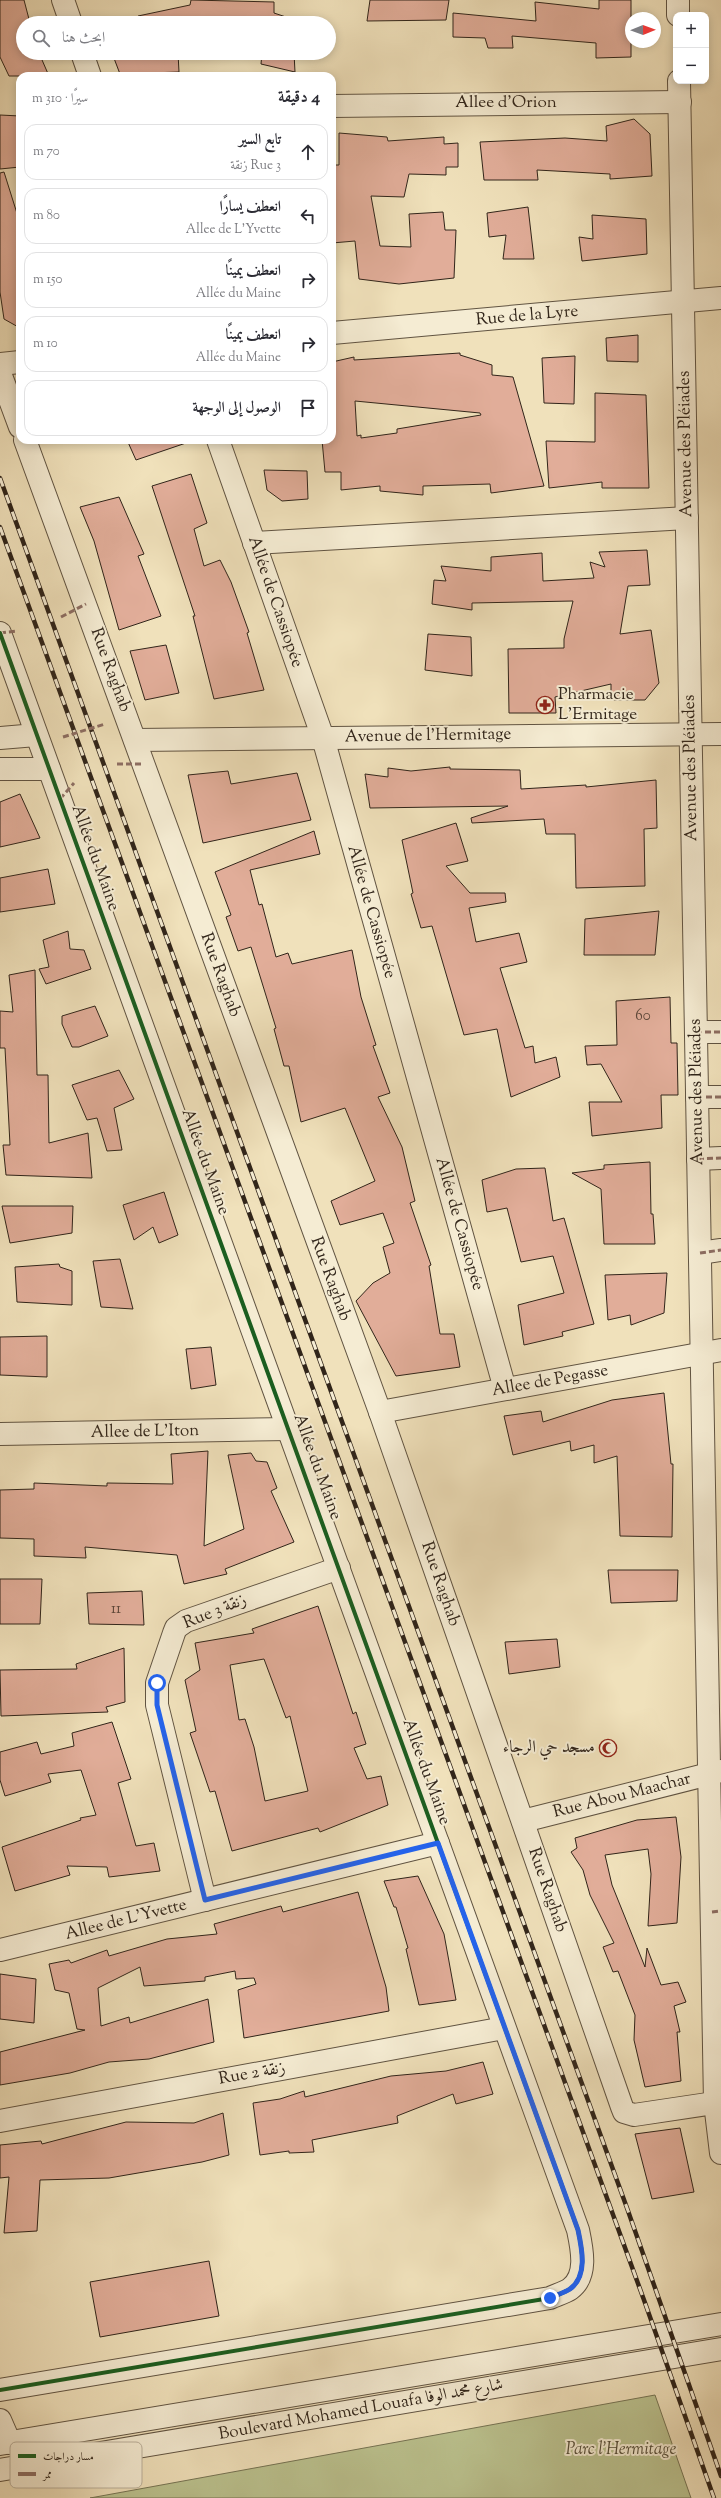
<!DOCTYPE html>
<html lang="ar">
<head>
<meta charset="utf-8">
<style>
	:root { --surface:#fff; --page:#f7f7f7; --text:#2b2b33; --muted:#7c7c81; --line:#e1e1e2 }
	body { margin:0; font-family:"Sorts Mill Goudy",Amiri,serif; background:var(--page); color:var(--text); direction:rtl }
	.controls { position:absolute; right:12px; top:12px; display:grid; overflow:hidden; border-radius:8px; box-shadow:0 2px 10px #0003 }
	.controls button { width:36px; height:36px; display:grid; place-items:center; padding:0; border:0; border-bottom:1px solid var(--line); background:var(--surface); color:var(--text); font:20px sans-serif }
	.compass { position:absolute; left:625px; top:12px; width:36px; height:36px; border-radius:50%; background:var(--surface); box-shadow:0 2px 10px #0003; rotate:89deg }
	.stop { position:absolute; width:12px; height:12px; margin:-9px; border:3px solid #2563eb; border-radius:50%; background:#fff }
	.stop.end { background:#2563eb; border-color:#fff; box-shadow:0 1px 4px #0008 }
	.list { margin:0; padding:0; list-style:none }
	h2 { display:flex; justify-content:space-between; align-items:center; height:52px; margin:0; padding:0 16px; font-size:17px }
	h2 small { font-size:13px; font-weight:400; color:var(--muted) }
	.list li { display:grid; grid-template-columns:26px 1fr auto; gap:12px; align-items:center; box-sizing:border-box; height:56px; margin:0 8px 8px; padding:0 8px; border:1px solid var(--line); border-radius:12px }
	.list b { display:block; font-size:15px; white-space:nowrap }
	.list p { margin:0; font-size:13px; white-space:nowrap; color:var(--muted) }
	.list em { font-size:13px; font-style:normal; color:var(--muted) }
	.icon { flex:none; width:22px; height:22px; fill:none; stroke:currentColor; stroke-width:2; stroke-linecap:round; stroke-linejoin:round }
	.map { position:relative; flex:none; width:721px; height:2498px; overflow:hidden; direction:ltr }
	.search { position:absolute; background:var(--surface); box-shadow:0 2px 10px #0003; left:16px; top:16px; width:320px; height:44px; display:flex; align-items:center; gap:10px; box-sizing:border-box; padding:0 14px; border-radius:22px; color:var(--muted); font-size:15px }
	.panel { position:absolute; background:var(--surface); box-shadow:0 2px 10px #0003; left:16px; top:72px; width:320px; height:372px; border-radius:12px; direction:rtl }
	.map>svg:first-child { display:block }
	.green { fill:#bbc28f; stroke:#767454 }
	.building { fill:#e1ad99; stroke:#31251a; fill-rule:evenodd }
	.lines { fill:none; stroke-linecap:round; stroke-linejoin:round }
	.minor-casing { stroke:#615442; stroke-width:24 }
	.minor { stroke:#f5ecd3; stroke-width:22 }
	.rail-casing { stroke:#31251a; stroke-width:4.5 }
	.rail { stroke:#f5ecd3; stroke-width:3; stroke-dasharray:9; stroke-linecap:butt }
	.quiet { stroke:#8d6e63; stroke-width:3; stroke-dasharray:6 3; stroke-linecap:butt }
	.cycleway-casing { stroke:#f5ecd3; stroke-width:6 }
	.cycleway { stroke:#1b5e20; stroke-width:4 }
	.route { stroke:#2563eb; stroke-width:5 }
	.labels { text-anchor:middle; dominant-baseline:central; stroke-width:4; stroke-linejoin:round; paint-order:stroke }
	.number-label { font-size:15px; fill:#5d473a }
	.street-label { font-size:17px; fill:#31251a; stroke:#f5ecd3 }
	.poi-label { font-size:17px; fill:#31251a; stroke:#f5ecd3; text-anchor:start }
	.park-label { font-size:17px; font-style:italic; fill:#544c37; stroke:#f5ecd3 }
	.key { fill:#f5ecd3; stroke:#bab09c; stroke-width:1 }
	.key-label { font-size:11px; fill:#31251a }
</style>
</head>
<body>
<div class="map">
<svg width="721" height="2498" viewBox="0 0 721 2498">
	<rect width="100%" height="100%" fill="#f0e1bb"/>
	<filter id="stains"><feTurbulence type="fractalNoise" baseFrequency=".005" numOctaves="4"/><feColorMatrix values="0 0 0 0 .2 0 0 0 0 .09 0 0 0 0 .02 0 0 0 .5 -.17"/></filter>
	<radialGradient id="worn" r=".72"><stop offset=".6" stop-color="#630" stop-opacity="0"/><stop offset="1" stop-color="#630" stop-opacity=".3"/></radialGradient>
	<polygon class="green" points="655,2395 691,2498 90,2498"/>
	<g class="building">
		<polygon points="0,0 24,0 30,23 23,23 23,53 39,53 49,76 9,76 0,57"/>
		<polygon points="191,0 274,2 274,13 292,19 292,23 139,23 138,16 190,5"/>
		<polygon points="370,0 449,0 446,20 367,21"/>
		<polygon points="599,0 631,0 631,57 596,58 596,43 512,36 513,48 488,48 485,38 453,37 453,13 536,21 535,2 599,9"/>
		<polygon points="112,53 178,53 179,72 120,74"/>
		<polygon points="262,53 294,53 295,72 261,64"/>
		<polygon points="0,115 20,116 20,167 0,169"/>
		<polygon points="634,119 650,134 652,176 610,179 610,174 537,170 538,180 484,180 480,142 565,138 607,141 606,126"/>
		<polygon points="339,133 387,137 388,141 444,137 444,144 458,143 458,167 446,167 446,175 409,174 404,197 371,196 380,246 411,247 409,214 443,212 445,230 456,230 454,278 399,284 359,279 355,241 332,243 332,165 339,165"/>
		<polygon points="4,172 20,223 20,328 4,319 0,292 0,173"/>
		<polygon points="528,207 534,259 503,259 506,235 489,237 487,213"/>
		<polygon points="592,215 646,219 647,254 582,261 579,237 593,239"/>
		<polygon points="638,335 638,362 607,361 606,338"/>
		<path d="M460,353V355L492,365V375L513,377L544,486L491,493L490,484L423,486V495L380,491V486L341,490V472H325L322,440H332V362L354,357V360ZM355,401L480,413L481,415L397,429V433L361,438V435L357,436Z"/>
		<polygon points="575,356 574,404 544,403 542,358"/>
		<polygon points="595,393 646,395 649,488 602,488 602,482 549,488 546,441 595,442"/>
		<polygon points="127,440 186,440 186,443 136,460"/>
		<polygon points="264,470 307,471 308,499 282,501 267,490"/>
		<polygon points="191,474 207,523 194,529 204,566 220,560 231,582 249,632 247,633 264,690 214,699 193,616 195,616 152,486"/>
		<polygon points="119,497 144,554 138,556 161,616 119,630 94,541 80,507"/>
		<polygon points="647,550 650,585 628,586 620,634 651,630 659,683 645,700 611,700 611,684 555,697 556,713 509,713 508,649 564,648 564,639 573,601 472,603 472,610 432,604 434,580 446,581 441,566 491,571 491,557 542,553 543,581 594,578 590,562 605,567 599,552"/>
		<polygon points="428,634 471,637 472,676 425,670"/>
		<polygon points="166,645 179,693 145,700 130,651"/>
		<polygon points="450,767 450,769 520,770 521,789 586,785 586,787 656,780 657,828 644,829 645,886 576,888 575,834 546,834 544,819 472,823 471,818 508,806 370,808 365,774 388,777 388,768 411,771"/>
		<polygon points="228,771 231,784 297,773 311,820 203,843 188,775"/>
		<polygon points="20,794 40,838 0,847 0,802"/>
		<polygon points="456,823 468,861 446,866 470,893 505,893 506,902 469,908 476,942 519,933 527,962 500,968 525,1048 533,1046 535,1063 556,1057 560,1077 511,1097 497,1029 464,1035 432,926 421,928 411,894 413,893 402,840"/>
		<polygon points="314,831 320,854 250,870 259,905 262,904 276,957 288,953 292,964 352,950 361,997 376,1045 373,1046 390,1093 378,1097 402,1147 415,1201 410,1203 431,1265 429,1266 440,1334 454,1334 460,1367 396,1376 356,1301 373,1283 390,1273 383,1247 394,1243 383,1213 340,1225 331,1201 375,1181 345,1108 301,1122 289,1066 284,1066 274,1029 276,1028 251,947 238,951 226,917 231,915 215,872"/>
		<polygon points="48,869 55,904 0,912 0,878"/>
		<polygon points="659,911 655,955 584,955 585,919"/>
		<polygon points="68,931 70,949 84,950 91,969 46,984 39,969 49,967 43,940"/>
		<polygon points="35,970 37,1075 48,1075 49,1143 88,1133 92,1178 6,1175 3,1145 10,1145 5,1048 0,1048 0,1011 13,1012 9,975"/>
		<polygon points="670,997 671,1043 677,1043 678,1095 661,1095 662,1128 592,1136 589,1102 622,1102 601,1064 587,1065 585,1046 617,1045 616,1001"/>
		<polygon points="95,1006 108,1036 79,1047 72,1047 62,1024 62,1016"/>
		<polygon points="119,1070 134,1099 114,1108 122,1150 107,1151 97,1118 87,1120 72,1085"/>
		<polygon points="650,1162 651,1214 653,1214 655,1244 604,1244 601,1189 572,1173 604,1169 604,1165"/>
		<polygon points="545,1168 553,1221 564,1218 594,1324 562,1332 563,1336 524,1345 518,1305 564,1293 553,1256 521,1262 507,1208 487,1212 482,1180 516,1169"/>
		<polygon points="164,1192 178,1235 159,1243 153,1227 134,1240 123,1205"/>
		<polygon points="2,1206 73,1206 72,1233 10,1243"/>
		<polygon points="120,1259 133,1309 101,1307 93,1261"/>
		<polygon points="59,1264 60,1267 72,1271 72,1305 17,1302 15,1267"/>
		<polygon points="667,1273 664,1313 631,1325 630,1315 608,1320 605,1275"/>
		<polygon points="47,1336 47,1377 0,1375 0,1337"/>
		<polygon points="211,1347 216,1385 191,1389 186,1349"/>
		<polygon points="664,1393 671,1464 673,1464 672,1537 620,1536 617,1456 594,1463 594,1445 571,1451 570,1441 513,1455 504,1416 541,1411 543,1422 612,1400"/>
		<polygon points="208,1451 204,1546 244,1529 228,1455 251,1453 256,1461 267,1462 277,1488 271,1491 294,1542 225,1569 227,1574 184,1584 177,1555 85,1547 86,1558 34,1556 34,1539 0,1538 0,1490 34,1489 34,1483 107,1486 107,1483 173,1484 171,1454"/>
		<polygon points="608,1570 678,1570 677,1601 611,1603"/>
		<polygon points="0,1579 42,1579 40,1624 0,1624"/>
		<polygon points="142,1591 144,1625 89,1624 87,1593"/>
		<path d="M318,1606L353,1714L356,1712L366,1744L354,1748L367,1779L381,1776L388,1805L320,1832L318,1828L232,1851L215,1791L210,1792L190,1733L196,1731L185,1680L200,1670L195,1643L254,1633L252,1629ZM264,1659L286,1718L290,1716L308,1791L265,1801L254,1747L245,1719L239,1720L230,1665Z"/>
		<polygon points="557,1639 560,1667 509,1674 505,1642"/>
		<polygon points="124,1648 125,1702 106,1707 108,1712 1,1716 0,1670 77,1669 76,1664"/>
		<polygon points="112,1722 131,1779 118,1783 136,1846 154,1843 160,1871 109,1877 107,1867 67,1866 70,1875 15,1891 2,1847 81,1820 80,1818 96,1815 81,1770 48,1774 51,1782 5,1796 0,1780 0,1752 37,1742 41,1754 74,1746 72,1733"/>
		<polygon points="676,1817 681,1857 677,1923 648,1926 651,1874 648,1849 605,1855 612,1885 645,1967 647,1948 661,1985 678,1982 686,2002 674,2006 680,2032 677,2032 681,2081 645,2087 634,2040 635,2015 618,1971 613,1972 603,1947 614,1943 590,1895 583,1870 571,1852 577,1848 575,1838 637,1820"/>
		<polygon points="418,1876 444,1934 456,2000 419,2005 406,1949 408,1948 396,1907 394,1907 384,1881"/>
		<polygon points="358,1892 386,1987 389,2011 244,2038 238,1990 256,1984 254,1978 236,1979 235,1971 205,1977 205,1981 144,1986 140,1967 98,1988 101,2026 129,2017 130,2023 208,1999 214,2042 149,2059 109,2062 70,2073 0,2085 0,2052 85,2030 77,2029 69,1993 55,1990 49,1964 69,1960 71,1963 107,1950 109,1956 167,1939 217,1934 214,1924 281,1906 283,1912"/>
		<polygon points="0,1974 36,1979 34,2023 0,2019"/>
		<polygon points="483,2062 493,2094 456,2104 453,2094 397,2116 398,2123 312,2140 314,2152 289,2153 289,2151 260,2155 253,2103 280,2099 304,2091 305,2097 391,2076 446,2071"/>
		<polygon points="223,2113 229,2155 202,2162 109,2178 40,2180 37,2231 4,2233 9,2177 0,2178 0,2145 41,2141 42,2144 126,2122 194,2123"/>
		<polygon points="680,2128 694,2192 652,2199 635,2134"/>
		<polygon points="209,2261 219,2316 100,2337 90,2282"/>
	</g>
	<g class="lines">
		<defs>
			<g id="minor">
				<polyline points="63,0 71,23"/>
				<polyline points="678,0 678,15"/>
				<polyline points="82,53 90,76"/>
				<polyline points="679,81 715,2103 721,2153"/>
				<polyline points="332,106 680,102"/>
				<polyline points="332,333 721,298"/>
				<polyline points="0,364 20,362"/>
				<polyline points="0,373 20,427"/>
				<polyline points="25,440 380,1412 622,2107 624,2112 634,2115 721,2102"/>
				<polyline points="218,440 323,738 505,1389"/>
				<polyline points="254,543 687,518"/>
				<path d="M0,633L578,2230C582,2249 588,2276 570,2289C564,2293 556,2295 550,2298L0,2390"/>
				<polyline points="0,738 36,735"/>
				<polyline points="135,740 721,734"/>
				<polyline points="0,769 49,769"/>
				<polyline points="696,1032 721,1032"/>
				<polyline points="697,1097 721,1097"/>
				<polyline points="698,1159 721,1158"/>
				<polyline points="700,1253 721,1250"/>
				<polyline points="380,1412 721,1350"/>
				<polyline points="0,1434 290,1429"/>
				<polyline points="523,1821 721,1771"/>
				<polyline points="205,1900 157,1705 157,1683 174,1633 176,1628 186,1621 339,1568"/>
				<polyline points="0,1950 438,1843"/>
				<polyline points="0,2121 504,2028"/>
				<polyline points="0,2420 10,2443"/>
				<polyline points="0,2444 721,2324"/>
				<polyline points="0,2470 721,2349"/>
			</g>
		</defs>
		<use href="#minor" class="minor-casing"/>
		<use href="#minor" class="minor"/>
		<defs>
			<g id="rail">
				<polyline points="0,478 627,2208 721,2476"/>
				<polyline points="0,527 644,2300 714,2498"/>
			</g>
		</defs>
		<use href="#rail" class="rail-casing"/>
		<use href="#rail" class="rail"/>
		<g class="quiet">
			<polyline points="61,617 86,604"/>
			<polyline points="0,633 17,631"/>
			<polyline points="63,737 105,724"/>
			<polyline points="117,764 144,764"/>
			<polyline points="60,799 74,783"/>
			<polyline points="696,1032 721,1032"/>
			<polyline points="697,1097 721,1097"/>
			<polyline points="698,1159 721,1158"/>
			<polyline points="700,1253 721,1250"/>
			<polyline points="712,1912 721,1911"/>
		</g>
		<defs>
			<path id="cycleway" d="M0,633L578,2230C582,2249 588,2276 570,2289C564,2293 556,2295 550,2298L0,2390"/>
		</defs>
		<use href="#cycleway" class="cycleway-casing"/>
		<use href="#cycleway" class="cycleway"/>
	</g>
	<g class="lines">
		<path class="route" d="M157,1683V1705L205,1900L438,1843L578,2230C582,2249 588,2276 570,2289C564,2293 556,2295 550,2298"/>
	</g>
	<defs>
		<symbol id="pharmacy-ring" viewBox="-11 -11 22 22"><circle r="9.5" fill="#f5ecd3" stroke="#8f2418" stroke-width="1.5"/><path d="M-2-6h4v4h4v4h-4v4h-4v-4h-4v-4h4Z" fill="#8f2418"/></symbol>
		<symbol id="mosque-ring" viewBox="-11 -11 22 22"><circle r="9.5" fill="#f5ecd3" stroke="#8f2418" stroke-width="1.5"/><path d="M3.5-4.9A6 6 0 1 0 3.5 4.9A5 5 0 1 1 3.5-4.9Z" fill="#8f2418"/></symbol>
	</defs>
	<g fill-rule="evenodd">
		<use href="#pharmacy-ring" x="535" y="695" width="20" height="20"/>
		<use href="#mosque-ring" x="598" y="1738" width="20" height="20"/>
	</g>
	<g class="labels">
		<g class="number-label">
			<text x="643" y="1016">60</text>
			<text x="116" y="1609">11</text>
		</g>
		<g class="street-label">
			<text x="506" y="103">Allee d'Orion</text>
			<text transform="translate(527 316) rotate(-5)">Rue de la Lyre</text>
			<text transform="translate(686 444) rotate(-91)">Avenue des Pléiades</text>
			<text transform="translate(275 602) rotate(71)">Allée de Cassiopée</text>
			<text transform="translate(110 670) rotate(70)">Rue Raghab</text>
			<text transform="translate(428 736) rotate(-1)">Avenue de l'Hermitage</text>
			<text transform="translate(691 768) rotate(-91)">Avenue des Pléiades</text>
			<text transform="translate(95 858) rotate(70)">Allée du Maine</text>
			<text transform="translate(371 912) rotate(74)">Allée de Cassiopée</text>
			<text transform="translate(220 975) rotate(70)">Rue Raghab</text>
			<text transform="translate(697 1092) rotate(-91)">Avenue des Pléiades</text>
			<text transform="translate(205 1162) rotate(70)">Allée du Maine</text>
			<text transform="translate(459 1224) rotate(74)">Allée de Cassiopée</text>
			<text transform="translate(330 1279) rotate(70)">Rue Raghab</text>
			<text transform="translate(550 1381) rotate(-10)">Allee de Pegasse</text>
			<text transform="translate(145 1432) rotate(-1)">Allee de L'Iton</text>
			<text transform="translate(317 1467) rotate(70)">Allée du Maine</text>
			<text transform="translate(440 1584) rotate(71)">Rue Raghab</text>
			<text transform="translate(215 1612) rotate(-22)">Rue 3 زنقة</text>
			<text transform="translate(426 1772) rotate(70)">Allée du Maine</text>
			<text transform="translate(622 1796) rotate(-14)">Rue Abou Maachar</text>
			<text transform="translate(547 1890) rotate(71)">Rue Raghab</text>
			<text transform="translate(126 1920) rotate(-14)">Allee de L'Yvette</text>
			<text transform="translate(252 2074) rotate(-10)">Rue 2 زنقة</text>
			<text transform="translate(361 2410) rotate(-10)">Boulevard Mohamed Louafa شارع محمد الوفا</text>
		</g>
		<g class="poi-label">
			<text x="558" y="695">Pharmacie<tspan x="558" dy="20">L'Ermitage</tspan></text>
			<text x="595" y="1748" text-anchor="end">مسجد حي الرجاء</text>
		</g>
		<g class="park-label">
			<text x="621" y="2450">Parc l'Hermitage</text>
		</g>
	</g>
	<rect x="10" y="2442" width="132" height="46" rx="6" class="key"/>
	<rect x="18" y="2454" width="18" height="4" fill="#1b5e20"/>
	<rect x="18" y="2472" width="18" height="4" fill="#8d6e63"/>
	<g class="key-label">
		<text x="43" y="2460">مسار دراجات</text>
		<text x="43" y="2478">ممر</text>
	</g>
	<rect width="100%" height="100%" filter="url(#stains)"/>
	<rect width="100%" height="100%" fill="url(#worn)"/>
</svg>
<div class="controls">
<button>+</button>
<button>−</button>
</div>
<svg class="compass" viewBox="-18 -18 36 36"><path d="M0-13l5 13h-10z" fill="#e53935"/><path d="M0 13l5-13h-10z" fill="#7c7c81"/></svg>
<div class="stop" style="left:157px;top:1683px"></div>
<div class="stop end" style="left:550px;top:2298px"></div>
<div class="search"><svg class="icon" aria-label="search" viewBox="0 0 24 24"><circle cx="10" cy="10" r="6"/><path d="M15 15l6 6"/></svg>ابحث هنا</div>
<section class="panel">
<h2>4 دقيقة<small>سيرًا · 310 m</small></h2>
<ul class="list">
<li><svg class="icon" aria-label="ahead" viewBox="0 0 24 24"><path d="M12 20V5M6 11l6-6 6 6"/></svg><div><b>تابع السير</b><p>Rue 3 زنقة</p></div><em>70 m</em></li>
<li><svg class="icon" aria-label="left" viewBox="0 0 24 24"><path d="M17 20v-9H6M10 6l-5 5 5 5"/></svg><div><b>انعطف يسارًا</b><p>Allee de L'Yvette</p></div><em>80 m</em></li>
<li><svg class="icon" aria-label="right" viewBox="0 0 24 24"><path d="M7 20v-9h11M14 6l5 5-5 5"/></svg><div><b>انعطف يمينًا</b><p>Allée du Maine</p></div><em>150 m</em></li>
<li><svg class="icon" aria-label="right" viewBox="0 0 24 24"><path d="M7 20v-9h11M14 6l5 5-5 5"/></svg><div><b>انعطف يمينًا</b><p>Allée du Maine</p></div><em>10 m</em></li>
<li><svg class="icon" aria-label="arrive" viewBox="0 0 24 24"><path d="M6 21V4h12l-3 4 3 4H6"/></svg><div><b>الوصول إلى الوجهة</b></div></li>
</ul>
</section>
</div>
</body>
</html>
